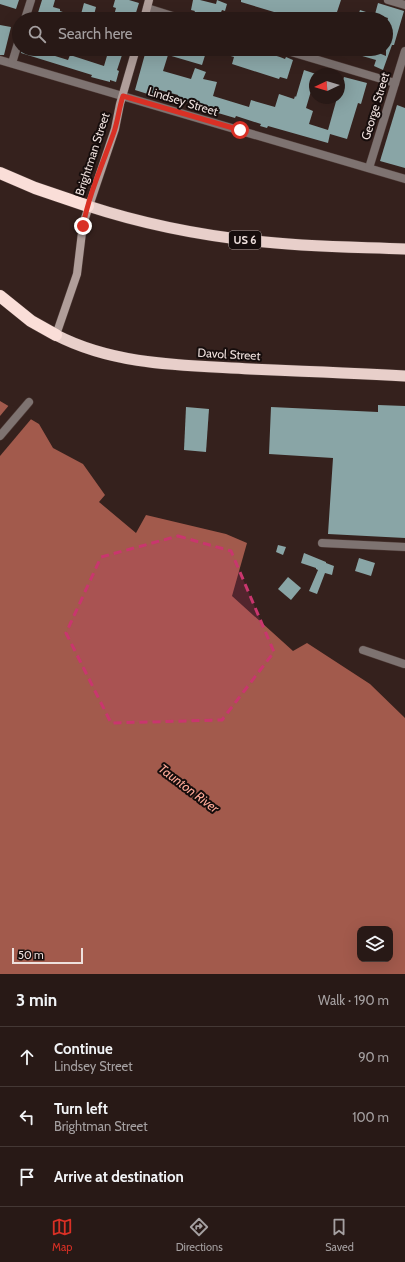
<!DOCTYPE html>
<html lang="en">
<head>
<meta charset="utf-8">
<style>
	:root { --surface:#281916; --page:#342623; --text:#f1f3f6; --muted:#a5a0a1; --line:#443835; --accent:#d93025 }
	body { margin:0; font-family:Cabin,sans-serif; background:var(--page); color:var(--text) }
	.controls { position:absolute; right:12px; bottom:12px; display:grid; overflow:hidden; border-radius:8px; box-shadow:0 4px 16px #0002 }
	.controls button { width:36px; height:36px; display:grid; place-items:center; padding:0; border:0; border-bottom:1px solid var(--line); background:var(--surface); color:var(--text); font:20px sans-serif }
	.compass { position:absolute; left:309px; top:68px; width:36px; height:36px; border-radius:50%; background:var(--surface); box-shadow:0 4px 16px #0002; rotate:266deg }
	.scale { position:absolute; left:12px; bottom:10px; width:71px; box-sizing:border-box; padding-left:4px; border:2px solid #eee0dd; border-top:0; font-size:11px; line-height:14px; white-space:nowrap; color:#eee0dd; -webkit-text-stroke:3px #160d0c; paint-order:stroke }
	.stop { position:absolute; width:12px; height:12px; margin:-9px; border:3px solid #d93025; border-radius:50%; background:#fff }
	.stop.end { background:#d93025; border-color:#fff; box-shadow:0 1px 4px #0008 }
	.list { margin:0; padding:0; list-style:none }
	h2 { display:flex; justify-content:space-between; align-items:center; height:52px; margin:0; padding:0 16px; font-size:17px }
	h2 small { font-size:13px; font-weight:400; color:var(--muted) }
	.list li { display:grid; grid-template-columns:26px 1fr auto; gap:12px; align-items:center; box-sizing:border-box; height:60px; padding:0 16px; border-top:1px solid var(--line) }
	.list b { display:block; font-size:15px; white-space:nowrap }
	.list p { margin:0; font-size:13px; white-space:nowrap; color:var(--muted) }
	.list em { font-size:13px; font-style:normal; color:var(--muted) }
	.icon { flex:none; width:22px; height:22px; fill:none; stroke:currentColor; stroke-width:2; stroke-linecap:round; stroke-linejoin:round }
	.map { position:relative; flex:none; width:405px; height:974px; overflow:hidden }
	.search { position:absolute; background:var(--surface); box-shadow:0 4px 16px #0002; left:12px; right:12px; top:12px; height:44px; display:flex; align-items:center; gap:10px; box-sizing:border-box; padding:0 14px; border-radius:22px; color:var(--muted); font-size:15px }
	.sheet { height:232px; background:var(--surface) }
	nav { display:flex; justify-content:space-around; align-items:center; box-sizing:border-box; height:56px; border-top:1px solid var(--line); background:var(--surface); font-size:11px; color:var(--muted) }
	nav a { display:grid; justify-items:center; gap:2px }
	nav .on { color:var(--accent) }
	.map>svg:first-child { display:block }
	.water { fill:#a25a4c; fill-rule:evenodd }
	.pier { fill:#35211d }
	.building { fill:#89a5a6 }
	.lines { fill:none; stroke-linecap:round; stroke-linejoin:round }
	.minor-casing { stroke:#4f3c38; stroke-width:9 }
	.secondary-casing { stroke:#4f3c38; stroke-width:9 }
	.trunk-casing { stroke:#4f3c38; stroke-width:12 }
	.motorway-casing { stroke:#4f3c38; stroke-width:13 }
	.minor { stroke:#7e7371; stroke-width:8 }
	.secondary { stroke:#b09e9a; stroke-width:8 }
	.trunk { stroke:#e8cfca; stroke-width:11 }
	.motorway { stroke:#faded8; stroke-width:12 }
	.route { stroke:#d93025; stroke-width:5 }
	.marked { fill:#c9366e; fill-opacity:0.2; stroke:#c9366e; stroke-width:3; stroke-dasharray:8 5; stroke-linejoin:round }
	.labels { text-anchor:middle; dominant-baseline:central; stroke-width:4; stroke-linejoin:round; paint-order:stroke }
	.shield { fill:#160d0c; stroke:#ada19e; stroke-width:1 }
	.shield-label { font-size:11px; font-weight:bold; fill:#eee0dd }
	.street-label { font-size:12px; fill:#eee0dd; stroke:#160d0c }
	.water-label { font-size:13px; font-style:italic; fill:#fca998; stroke:#160d0c }
</style>
</head>
<body>
<div class="map">
<svg width="405" height="974" viewBox="0 0 405 974">
	<rect width="100%" height="100%" fill="#35211d"/>
	<path class="water" d="M0,401L39,424L53,448L83,464L105,495L99,502L136,533L146,515L226,534L247,543L232,596L293,651L307,643L370,684L405,718V974H0ZM360,929H390V959H360Z"/>
	<polygon class="pier" points="10,404 32,418 0,456 0,416"/>
	<g class="building">
		<polygon points="0,0 19,0 16,9 0,4"/>
		<polygon points="42,0 55,0 53,7 60,9 60,11 80,18 84,3 96,7 93,19 36,19"/>
		<polygon points="115,0 129,0 139,3 134,19 113,19 116,8 113,7"/>
		<polygon points="193,0 200,0 216,4 217,0 227,4 225,11 222,10 218,19 216,19 194,13 195,11 191,10"/>
		<polygon points="241,0 341,0 336,15 325,12 323,19 272,19 274,12 241,2"/>
		<polygon points="378,3 404,11 394,45 392,45 383,70 374,66 376,60 345,51 345,49 369,49 386,56 386,25 388,18 375,14"/>
		<polygon points="360,10 384,18 384,19 357,19"/>
		<polygon points="0,25 11,27 4,55 0,55"/>
		<polygon points="22,49 39,49 39,51 68,60 70,55 104,66 109,49 124,49 117,70 119,71 116,82 110,80 110,82 91,77 92,75 21,53"/>
		<polygon points="149,49 207,49 202,65 168,55 163,71 191,79 195,68 206,72 203,79 217,82 213,96 249,107 251,100 275,107 279,94 294,99 295,96 296,97 304,70 316,74 306,108 313,111 309,124 328,130 337,98 339,98 339,92 344,77 367,83 361,104 358,103 347,139 330,134 328,143 268,126 267,128 260,126 261,124 236,116 235,118 218,113 218,111 177,99 178,95 156,89 154,96 135,90 145,54 148,55"/>
		<polygon points="215,49 254,49 280,57 285,59 286,57 293,60 287,79 280,77 279,79 232,64 234,57 214,51"/>
		<polygon points="397,105 405,108 405,168 380,161"/>
		<polygon points="378,405 405,406 405,538 328,534 333,458 269,454 271,407 378,412"/>
		<polygon points="186,407 209,409 206,452 184,450"/>
		<polygon points="278,545 286,547 283,555 276,552"/>
		<polygon points="304,553 326,562 326,563 334,566 332,575 325,573 317,594 309,591 318,570 316,569 316,568 301,563"/>
		<polygon points="359,558 375,563 371,576 355,571"/>
		<polygon points="288,577 301,588 291,600 278,589"/>
	</g>
	<g class="lines">
		<defs>
			<g id="minor">
				<polyline points="388,0 405,5"/>
				<polyline points="147,8 182,19"/>
				<polyline points="25,19 31,0"/>
				<polyline points="281,49 395,83"/>
				<polyline points="0,60 405,179"/>
				<polyline points="12,63 19,40"/>
				<polyline points="369,168 405,51"/>
				<polyline points="0,436 29,402"/>
				<polyline points="322,543 405,547"/>
				<polyline points="363,650 404,664"/>
			</g>
			<g id="secondary">
				<polyline points="144,19 149,0"/>
				<polyline points="56,335 77,274 83,224 115,129 120,104 136,49"/>
			</g>
			<g id="trunk">
				<path d="M88,206C143,224 199,235 255,241C305,247 355,247 405,249"/>
				<path d="M56,335C116,366 184,365 250,369C301,371 353,373 405,376"/>
			</g>
			<g id="motorway">
				<polyline points="0,173 35,188 88,206"/>
				<polyline points="0,296 31,321 56,335"/>
			</g>
		</defs>
		<use href="#minor" class="minor-casing"/>
		<use href="#secondary" class="secondary-casing"/>
		<use href="#trunk" class="trunk-casing"/>
		<use href="#motorway" class="motorway-casing"/>
		<use href="#minor" class="minor"/>
		<use href="#secondary" class="secondary"/>
		<use href="#trunk" class="trunk"/>
		<use href="#motorway" class="motorway"/>
	</g>
	<g class="lines">
		<path class="route" d="M83,226C89,194 103,163 114,132C118,120 119,108 123,96L240,130"/>
	</g>
	<path class="marked" d="M178,536L231,551L274,652L222,720L111,723L66,633L101,557Z"/>
	<g class="labels">
		<rect class="shield" x="229" y="231" width="32" height="18" rx="3"/>
		<g class="shield-label">
			<text x="245" y="240">US 6</text>
		</g>
		<g class="street-label">
			<text transform="translate(183 101) rotate(17)">Lindsey Street</text>
			<text transform="translate(375 106) rotate(-73)">George Street</text>
			<text transform="translate(92 154) rotate(-72)">Brightman Street</text>
			<text transform="translate(229 354) rotate(3)">Davol Street</text>
		</g>
		<g class="water-label">
			<text transform="translate(189 788) rotate(37)">Taunton River</text>
		</g>
	</g>
</svg>
<div class="controls">
<button><svg class="icon" aria-label="layers" viewBox="0 0 24 24"><path d="M12 4l9 5-9 5-9-5zM3 14l9 5 9-5"/></svg></button>
</div>
<svg class="compass" viewBox="-18 -18 36 36"><path d="M0-13l5 13h-10z" fill="#e53935"/><path d="M0 13l5-13h-10z" fill="#a5a0a1"/></svg>
<div class="scale">50 m</div>
<div class="stop" style="left:240px;top:130px"></div>
<div class="stop end" style="left:83px;top:226px"></div>
<div class="search"><svg class="icon" aria-label="search" viewBox="0 0 24 24"><circle cx="10" cy="10" r="6"/><path d="M15 15l6 6"/></svg>Search here</div>
</div>
<section class="sheet">
<h2>3 min<small>Walk · 190 m</small></h2>
<ul class="list">
<li><svg class="icon" aria-label="ahead" viewBox="0 0 24 24"><path d="M12 20V5M6 11l6-6 6 6"/></svg><div><b>Continue</b><p>Lindsey Street</p></div><em>90 m</em></li>
<li><svg class="icon" aria-label="left" viewBox="0 0 24 24"><path d="M17 20v-9H6M10 6l-5 5 5 5"/></svg><div><b>Turn left</b><p>Brightman Street</p></div><em>100 m</em></li>
<li><svg class="icon" aria-label="arrive" viewBox="0 0 24 24"><path d="M6 21V4h12l-3 4 3 4H6"/></svg><div><b>Arrive at destination</b></div></li>
</ul>
</section>
<nav>
<a class="on"><svg class="icon" aria-label="map" viewBox="0 0 24 24"><path d="M3 6l6-2 6 2 6-2v14l-6 2-6-2-6 2zM9 4v14M15 6v14"/></svg>Map</a>
<a><svg class="icon" aria-label="directions" viewBox="0 0 24 24"><path d="M12 3l9 9-9 9-9-9zM9 14v-3h6M13 9l2 2-2 2"/></svg>Directions</a>
<a><svg class="icon" aria-label="saved" viewBox="0 0 24 24"><path d="M7 4h10v16l-5-4-5 4z"/></svg>Saved</a>
</nav>
</body>
</html>
